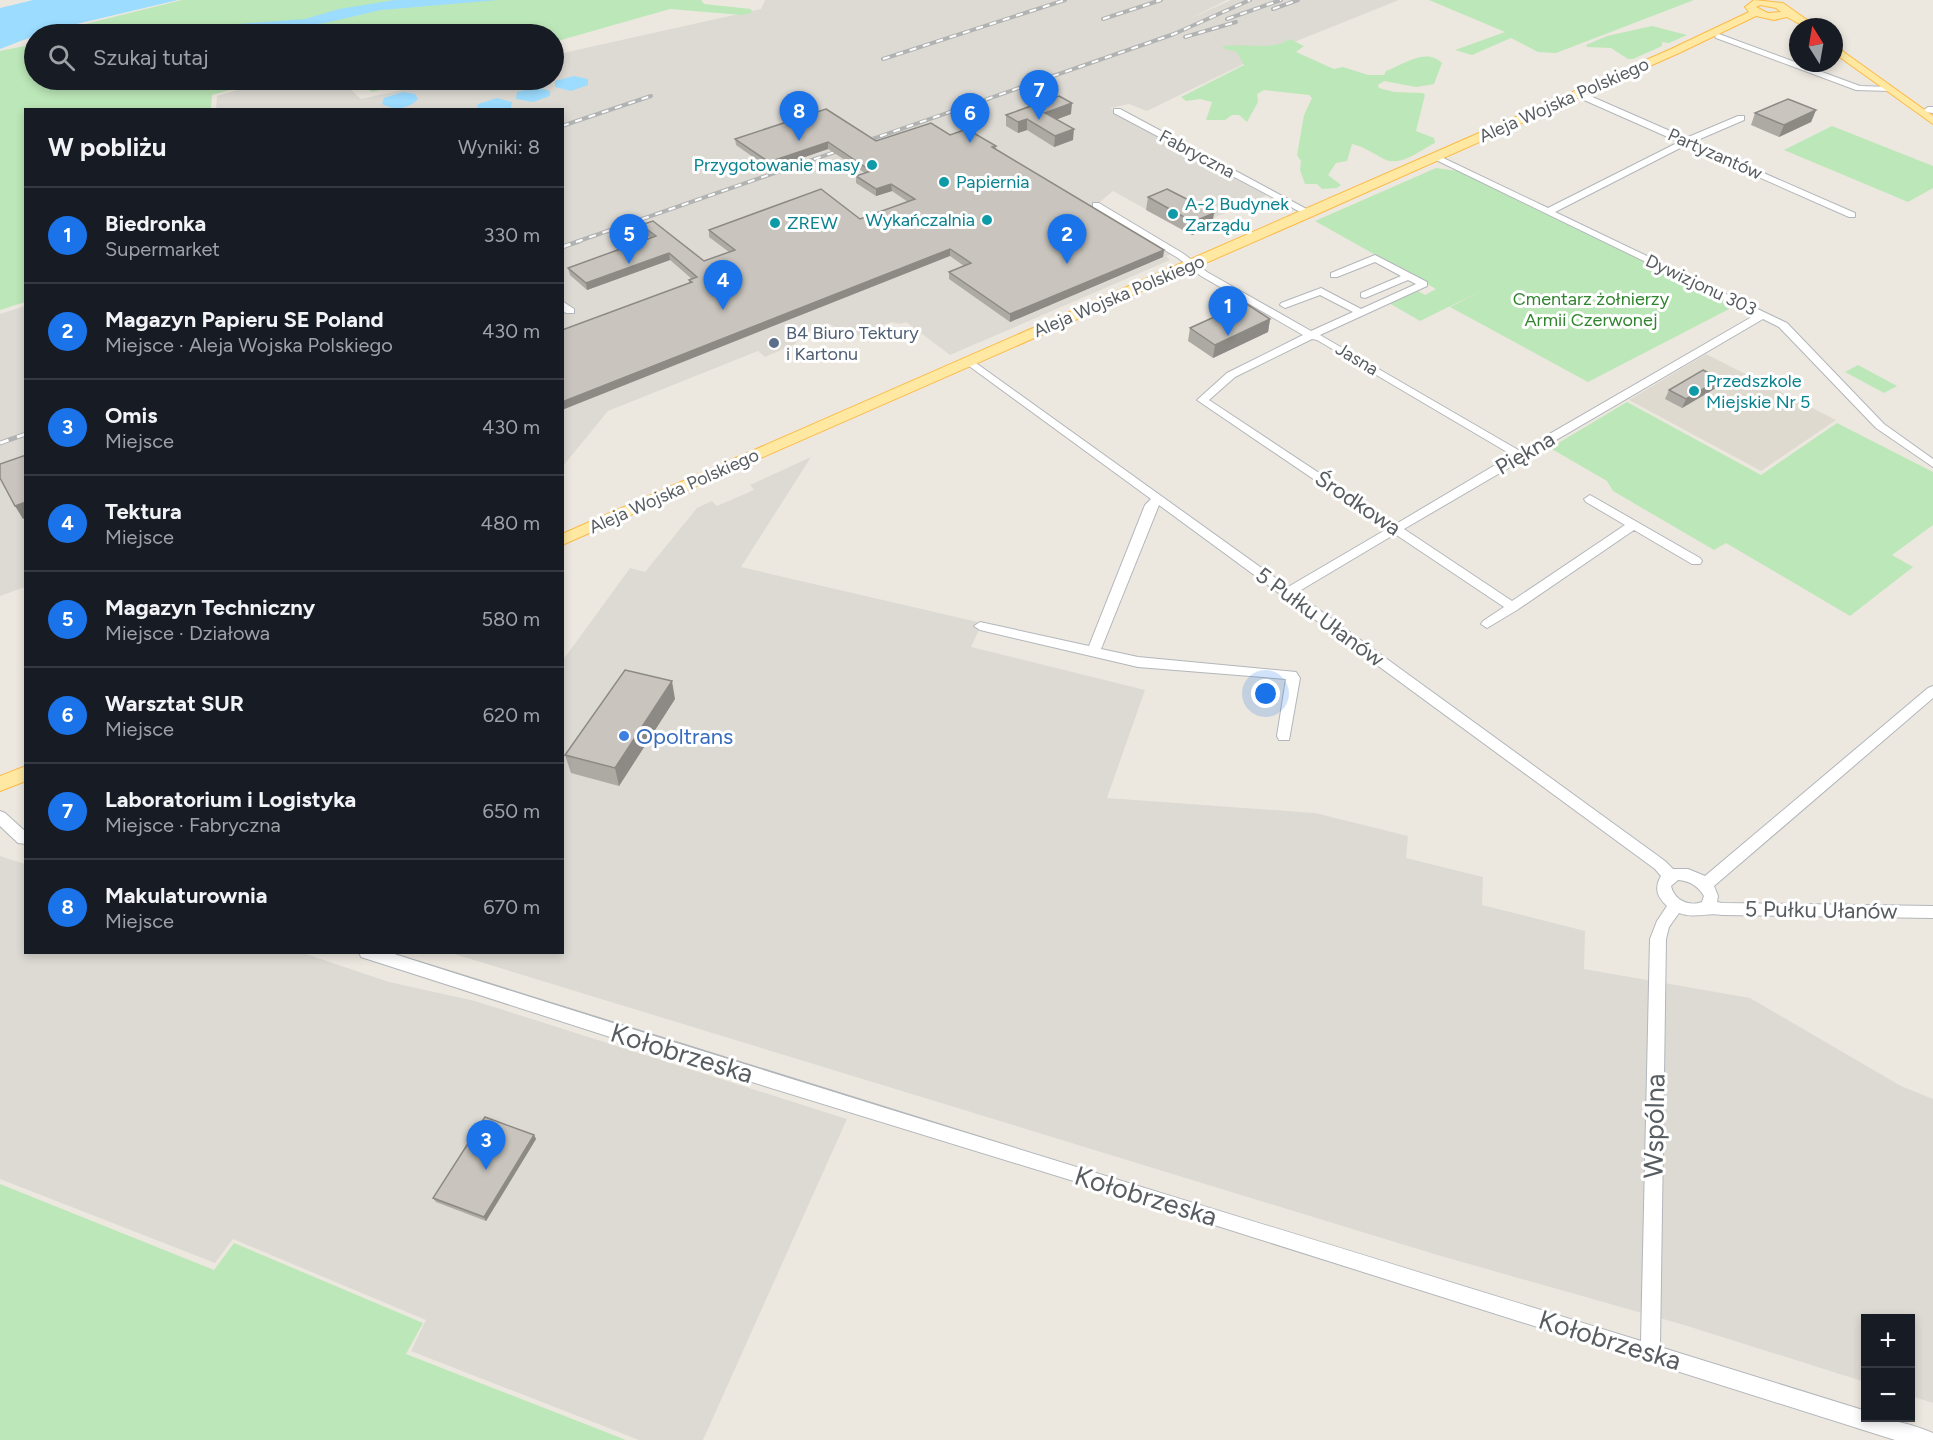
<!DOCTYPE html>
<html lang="pl">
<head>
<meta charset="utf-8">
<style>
	:root { --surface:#171b24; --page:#242831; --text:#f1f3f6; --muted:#9ea1a6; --line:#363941; --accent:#1a73e8 }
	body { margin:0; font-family:Figtree,sans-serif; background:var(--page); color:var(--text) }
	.controls { position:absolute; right:18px; bottom:18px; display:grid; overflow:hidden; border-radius:0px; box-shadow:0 3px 9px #0003 }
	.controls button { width:54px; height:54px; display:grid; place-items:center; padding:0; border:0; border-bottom:2px solid var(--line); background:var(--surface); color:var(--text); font:30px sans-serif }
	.compass { position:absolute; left:1789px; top:18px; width:54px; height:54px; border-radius:50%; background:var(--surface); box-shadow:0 3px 9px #0003; rotate:349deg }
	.you { position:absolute; left:1266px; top:694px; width:21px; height:21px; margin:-15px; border:4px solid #fff; border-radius:50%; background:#1a73e8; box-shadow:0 0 0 9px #1a73e833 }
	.badge { display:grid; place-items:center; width:39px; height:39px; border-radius:50%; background:var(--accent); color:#fff; font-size:20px; font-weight:700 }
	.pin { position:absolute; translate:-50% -50px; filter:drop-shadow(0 2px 3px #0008) }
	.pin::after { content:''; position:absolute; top:32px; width:21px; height:18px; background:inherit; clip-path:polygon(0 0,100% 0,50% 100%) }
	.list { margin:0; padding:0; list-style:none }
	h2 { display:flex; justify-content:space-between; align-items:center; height:78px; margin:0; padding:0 24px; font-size:26px }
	h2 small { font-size:20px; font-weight:400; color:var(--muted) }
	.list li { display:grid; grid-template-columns:39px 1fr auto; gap:18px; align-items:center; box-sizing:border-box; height:96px; padding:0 24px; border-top:2px solid var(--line) }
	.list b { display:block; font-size:22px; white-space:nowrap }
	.list p { margin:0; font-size:20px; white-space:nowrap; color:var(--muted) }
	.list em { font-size:20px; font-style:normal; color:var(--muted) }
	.icon { flex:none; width:33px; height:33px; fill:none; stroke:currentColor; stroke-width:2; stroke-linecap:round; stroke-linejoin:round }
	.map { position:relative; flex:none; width:1933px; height:1440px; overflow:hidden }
	.search { position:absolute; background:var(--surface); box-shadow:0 3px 9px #0003; left:24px; top:24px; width:540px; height:66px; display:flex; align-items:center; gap:15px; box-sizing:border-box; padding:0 21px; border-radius:33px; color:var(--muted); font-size:22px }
	.panel { position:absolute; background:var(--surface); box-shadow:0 3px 9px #0003; left:24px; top:108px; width:540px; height:846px; border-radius:0px }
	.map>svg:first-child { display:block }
	.industrial { fill:#dddad4 }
	.education { fill:#dfdacf }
	.green { fill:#bce7b8 }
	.water { fill:#9cdcff }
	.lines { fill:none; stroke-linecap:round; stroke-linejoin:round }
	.minor-casing { stroke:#b2b6bb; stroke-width:2 }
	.major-casing { stroke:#fcba48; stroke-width:2 }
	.minor { fill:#fff; fill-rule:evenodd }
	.major { fill:#ffe8a1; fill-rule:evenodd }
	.rail-far1-casing { stroke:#b1b2b2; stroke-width:4 }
	.rail-casing { stroke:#b1b2b2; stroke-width:4.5 }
	.rail-far1 { stroke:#fff; stroke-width:2; stroke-dasharray:7; stroke-linecap:butt }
	.rail { stroke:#fff; stroke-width:3; stroke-dasharray:9; stroke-linecap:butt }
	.wall { fill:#ada9a3 }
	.shaded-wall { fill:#8d8a85 }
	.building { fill:#c9c5be; stroke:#8d8a85; stroke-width:1.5 }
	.culture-dot { fill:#0f9aa8; stroke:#fff; stroke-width:2 }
	.service-dot { fill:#5c6f8a; stroke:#fff; stroke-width:2 }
	.shop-dot { fill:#3f7fe0; stroke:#fff; stroke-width:2 }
	.labels { text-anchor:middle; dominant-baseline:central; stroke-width:6; stroke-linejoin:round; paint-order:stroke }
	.far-street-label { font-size:18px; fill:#585d61; stroke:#fff }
	.far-culture-label { font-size:18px; fill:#0d838f; stroke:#fff; text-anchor:start }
	.far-park-label { font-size:18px; fill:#30842e; stroke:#fff }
	.far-service-label { font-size:18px; fill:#4e5e75; stroke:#fff; text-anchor:start }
	.street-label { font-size:22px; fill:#585d61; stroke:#fff }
	.shop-label { font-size:22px; fill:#366cbe; stroke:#fff; text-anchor:start }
	.near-street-label { font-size:27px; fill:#585d61; stroke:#fff }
</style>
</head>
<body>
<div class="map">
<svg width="1933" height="1440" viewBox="0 0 1933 1440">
	<rect width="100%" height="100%" fill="#ede8df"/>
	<g class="industrial">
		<polygon points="765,0 1227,0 1189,19 1231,0 1399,0 1262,55 1147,111 1129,104 1110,108 1267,195 1206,221 1212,226 1192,235 1113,191 1095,206 1171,254 1166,256 1170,260 950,355 906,322 900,324 892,322 851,338 828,323 803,334 795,344 765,357 758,351 608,411 563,466 562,110 216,110 217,96 271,80 340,80 361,99 447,80 554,80 554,55 761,9"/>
		<polygon points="25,306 25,587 0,596 0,314"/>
		<polygon points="811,457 741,567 982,623 971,647 1145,690 1107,798 1315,813 1408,836 1406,858 1483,877 1482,905 1585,931 1584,969 1750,998 1901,1086 1933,1099 1933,1403 1911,1396 1910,1318 1866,1318 1865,1382 1684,1325 1434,1254 451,953 562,952 563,660 630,568 645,572 697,508 712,501 717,506 754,490 750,485"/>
		<polygon points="0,856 25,864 26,952 303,953 389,982 475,1001 847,1119 703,1440 639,1440 411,1351 426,1320 233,1239 215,1263 0,1179"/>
	</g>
	<polygon class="education" points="1706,354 1836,420 1761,471 1629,400"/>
	<g class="green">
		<polygon points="182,0 701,0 704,4 751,9 752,13 742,15 670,9 554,42 554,34 78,34 83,30 85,24"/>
		<polygon points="1429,0 1694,0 1556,53 1538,52 1511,38 1472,55 1455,50 1505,32"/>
		<polygon points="1652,26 1687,35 1669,43 1662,42 1662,46 1633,59 1628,59 1611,48 1587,47 1586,45 1607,36"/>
		<path d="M1290,39L1304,46L1296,52L1334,69L1343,67L1368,75H1384L1386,71C1403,65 1425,47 1442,63L1434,84L1416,87L1384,81L1378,85L1379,88L1394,92L1423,93L1425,95L1416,131L1434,138L1435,143C1420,150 1399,169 1382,158C1371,152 1364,147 1352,144L1347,161L1336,163L1328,175L1341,185L1337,188L1322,189L1317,184H1305L1300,170L1301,161L1297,155L1304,115L1312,98L1309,95L1264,90L1257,94L1258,102L1247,122L1239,115H1232L1225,120H1206L1212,102L1200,99L1186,101L1181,97L1244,65L1237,52L1222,48L1224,46C1244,43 1273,51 1290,39Z"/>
		<polygon points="34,44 34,80 265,80 212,95 211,109 26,110 25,302 0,310 0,51"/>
		<polygon points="357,80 418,80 372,92"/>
		<polygon points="1832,126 1933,166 1933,188 1908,202 1784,150"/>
		<polygon points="1436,168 1458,171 1735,306 1588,382 1450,307 1483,290 1420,321 1389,303 1416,290 1425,295 1436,289 1315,221"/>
		<polygon points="1858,365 1897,386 1884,393 1845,372"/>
		<polygon points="1627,402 1761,475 1837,423 1933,472 1933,525 1892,555 1913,567 1850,616 1726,543 1714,550 1613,491 1607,481 1550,448"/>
		<polygon points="0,1184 214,1270 234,1243 423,1323 406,1354 626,1440 0,1440"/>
	</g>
	<g class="water">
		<polygon points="33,0 178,0 47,31 0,49 0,8"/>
		<polygon points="395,0 498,0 381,10 325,23 241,34 185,34 237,24 305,19 339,9"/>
		<polygon points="574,76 588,79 588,85 571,91 555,87 555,81"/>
		<polygon points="536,87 550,91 550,96 533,102 516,99 517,92"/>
		<path d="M403,92L415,94L418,99C409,109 394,111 382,104L384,98Z"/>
		<polygon points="497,98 512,102 511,108 477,109 478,104"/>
	</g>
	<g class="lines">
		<defs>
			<g id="minor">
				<polygon points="1719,34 1860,86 1890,87 1894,89 1890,91 1856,90 1716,38 1715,36"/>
				<path d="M1575,92H1581L1686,138L1738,116H1744V120L1693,142L1855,213V217H1849L1686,145L1555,212L1787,323L1884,424L1933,459V467L1876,428L1779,327L1763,319L1404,529L1512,601L1625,525L1586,502L1584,499L1590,495L1700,558L1702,561L1700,564H1692L1634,530L1517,610L1487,628L1481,624L1483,621L1504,607L1395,534L1296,593L1665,861L1673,869H1688L1705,876L1928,688L1933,686V698L1714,886L1718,896L1717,902L1722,903L1933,906V918L1722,915C1707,912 1695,919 1679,913L1669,927L1666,939L1660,1347L1866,1411V1418C1889,1418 1911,1424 1933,1433V1440H1895L1132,1199L716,1071L361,957L359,952H388C805,1085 1223,1211 1641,1341L1650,939L1657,921L1667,906C1657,897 1654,888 1661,876L1655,869L1159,505L1101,649L1138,657L1296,672L1300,678L1289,740H1279L1277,736L1286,679L1138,667L980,630L974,626L980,622L1089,646L1145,505L1151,499L965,363V359L969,358L1288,587L1387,529L1197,400L1227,373L1303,335L1201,276L1178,258L1093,207V203H1099L1184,254L1207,272L1311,331L1353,312L1320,295L1285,308L1280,305L1281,303L1321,288L1361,309L1416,284L1408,280L1365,298L1361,297V293L1401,276L1375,262L1337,277H1331V273L1375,255L1427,282V286L1320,335L1520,451L1755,315L1430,157L1437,155L1548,208L1679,142L1575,96ZM1312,339L1317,340L1512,455L1396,524L1209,400L1235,377ZM1678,880C1690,881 1698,886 1704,896L1702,902C1689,907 1674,900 1671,886Z"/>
				<polygon points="1928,107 1933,107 1933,113 1925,112 1924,110"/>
				<polygon points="1114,109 1120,109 1314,213 1306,215 1114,113"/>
				<polygon points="562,301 574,309 574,313 566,313 562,310"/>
				<polygon points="0,811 5,813 26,832 26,844 18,843 0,826"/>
			</g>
			<g id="major">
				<path d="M1754,0L1783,3L1817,27H1805L1787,17L1774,20L1756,16L1679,53L1313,216L562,545V534L1671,49L1749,12L1745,7ZM1760,5L1776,8L1781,12L1768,13L1756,7Z"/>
				<polygon points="1834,45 1933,116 1933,124 1834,53"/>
				<polygon points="26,766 26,781 0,791 0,776"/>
			</g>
		</defs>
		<use href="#minor" class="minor-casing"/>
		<use href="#major" class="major-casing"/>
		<use href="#minor" class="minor"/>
		<use href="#major" class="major"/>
		<defs>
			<g id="rail-far1">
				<polyline points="1273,9 1298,0"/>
				<polyline points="1103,19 1161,0"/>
				<polyline points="1227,19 1281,0"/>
				<polyline points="1185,37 1236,22"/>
				<polyline points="883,59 1065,0"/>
				<polyline points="562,126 651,96"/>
				<polyline points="576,242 1174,34 1250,0"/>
			</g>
			<g id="rail">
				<polyline points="562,247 580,241"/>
				<polyline points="0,443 26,434"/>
			</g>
		</defs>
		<use href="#rail-far1" class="rail-far1-casing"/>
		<use href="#rail" class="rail-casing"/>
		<use href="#rail-far1" class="rail-far1"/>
		<use href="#rail" class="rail"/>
	</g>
	<g class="wall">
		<polygon points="1816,110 1811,122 1779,137 1751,125 1755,113"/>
		<polygon points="1071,114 1057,119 1073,140 1054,147 1027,130 1018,133 1006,126 1006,115"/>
		<polygon points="950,135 996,146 996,150 1164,250 1163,257 1010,322 949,279 949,272 964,266 950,256 689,283 689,280 692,279 670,260 587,290 570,275 568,268 651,238 642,232 641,225 704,261 729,252 709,237 709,230 860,219 908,202 892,191 876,196 856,183 856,176 865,173 828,149 770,169 736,145 735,139 876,141"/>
		<polygon points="1148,197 1212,226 1192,235 1146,210"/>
		<polygon points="1270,319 1268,332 1213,358 1188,341 1190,328"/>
		<polygon points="1716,388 1682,408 1665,399 1669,390"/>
		<polygon points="675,699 619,786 571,773 565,755"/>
		<polygon points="534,1135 536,1139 486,1221 436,1202 433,1198"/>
	</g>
	<g class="shaded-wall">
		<polygon points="1072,103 1071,114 1045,124 1045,113"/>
		<polygon points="1816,110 1811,122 1779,137 1784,125"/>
		<polygon points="1027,119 1027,130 1018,133 1018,122"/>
		<polygon points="1074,129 1073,140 1054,147 1055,136"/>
		<polygon points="828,142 828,149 770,169 769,162"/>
		<polygon points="891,184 892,191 876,196 876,189"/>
		<polygon points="1214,213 1212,226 1192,235 1193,222"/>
		<polygon points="950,249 950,256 562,410 562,402"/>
		<polygon points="1164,250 1163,257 1010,322 1010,314"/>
		<polygon points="669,253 670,260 587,290 586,283"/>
		<polygon points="1270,319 1268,332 1213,358 1215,345"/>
		<polygon points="1720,379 1716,388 1682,408 1686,399"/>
		<polygon points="26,502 26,518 23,519 15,506"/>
		<polygon points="672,681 675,699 619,786 615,768"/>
		<polygon points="534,1135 536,1139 486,1221 484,1217"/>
	</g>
	<g class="building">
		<polygon points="1059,96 1072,103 1045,113 1074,129 1055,136 1027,119 1018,122 1006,115"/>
		<polygon points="1788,99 1816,110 1784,125 1755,113"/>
		<polygon points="826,109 876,141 931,123 950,135 967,129 996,146 992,147 1164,250 1010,314 949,272 971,263 950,249 562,402 562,330 692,282 689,280 697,277 669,253 586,283 568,268 656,236 641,225 653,221 704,261 735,250 709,230 821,189 860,219 915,199 891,184 876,189 856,176 871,171 828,142 769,162 735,139"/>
		<polygon points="1167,189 1214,213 1193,222 1148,197"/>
		<polygon points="1245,303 1270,319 1215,345 1190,328"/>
		<polygon points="1703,370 1720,379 1686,399 1669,390"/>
		<polygon points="26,455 26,502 15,506 0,478 0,464"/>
		<polygon points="625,670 672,681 615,768 565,755"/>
		<polygon points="485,1117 534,1135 484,1217 433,1198"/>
	</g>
	<g class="culture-dot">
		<circle cx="872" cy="165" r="6"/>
		<circle cx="944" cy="182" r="6"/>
		<circle cx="1173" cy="214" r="6"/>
		<circle cx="987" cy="220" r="6"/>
		<circle cx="775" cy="223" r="6"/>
		<circle cx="1694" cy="391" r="6"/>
	</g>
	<circle class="service-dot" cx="774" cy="343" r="6"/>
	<circle class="shop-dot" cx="624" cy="736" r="6"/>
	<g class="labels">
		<g class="far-street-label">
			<text transform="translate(1564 100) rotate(-24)">Aleja Wojska Polskiego</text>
			<text transform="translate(1197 154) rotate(28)">Fabryczna</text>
			<text transform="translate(1715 154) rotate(24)">Partyzantów</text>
			<text transform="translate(1701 285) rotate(25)">Dywizjonu 303</text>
			<text transform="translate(1119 296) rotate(-23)">Aleja Wojska Polskiego</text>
			<text transform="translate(1357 359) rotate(31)">Jasna</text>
			<text transform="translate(674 491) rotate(-24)">Aleja Wojska Polskiego</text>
		</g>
		<g class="far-culture-label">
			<text x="860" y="165" text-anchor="end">Przygotowanie masy</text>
			<text x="956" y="182">Papiernia</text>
			<text x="1185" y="204">A-2 Budynek<tspan x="1185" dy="21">Zarządu</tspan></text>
			<text x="975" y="220" text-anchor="end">Wykańczalnia</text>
			<text x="787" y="223">ZREW</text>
			<text x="1706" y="381">Przedszkole<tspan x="1706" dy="21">Miejskie Nr 5</tspan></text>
		</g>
		<g class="far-park-label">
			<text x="1591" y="299">Cmentarz żołnierzy<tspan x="1591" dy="21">Armii Czerwonej</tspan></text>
		</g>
		<g class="far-service-label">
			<text x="786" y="333">B4 Biuro Tektury<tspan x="786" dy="21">i Kartonu</tspan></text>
		</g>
		<g class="street-label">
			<text transform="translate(1525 453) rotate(-30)">Piękna</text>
			<text transform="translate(1358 503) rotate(34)">Środkowa</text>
			<text transform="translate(1320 617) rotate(36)">5 Pułku Ułanów</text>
			<text transform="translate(1821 910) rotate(1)">5 Pułku Ułanów</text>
		</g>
		<g class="shop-label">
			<text x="636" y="736">Opoltrans</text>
		</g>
		<g class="near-street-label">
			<text transform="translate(682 1053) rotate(17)">Kołobrzeska</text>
			<text transform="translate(1654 1126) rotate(-89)">Wspólna</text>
			<text transform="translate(1146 1196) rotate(17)">Kołobrzeska</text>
			<text transform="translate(1610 1340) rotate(17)">Kołobrzeska</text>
		</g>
	</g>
</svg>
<div class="controls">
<button>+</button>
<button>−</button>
</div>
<svg class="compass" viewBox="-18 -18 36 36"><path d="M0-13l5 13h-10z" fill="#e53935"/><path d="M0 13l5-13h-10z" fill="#9ea1a6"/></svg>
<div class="you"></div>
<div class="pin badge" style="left:1228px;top:336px">1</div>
<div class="pin badge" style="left:1067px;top:264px">2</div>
<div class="pin badge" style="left:486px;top:1170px">3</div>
<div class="pin badge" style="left:723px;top:310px">4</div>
<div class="pin badge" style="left:629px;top:264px">5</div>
<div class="pin badge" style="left:970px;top:143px">6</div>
<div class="pin badge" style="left:1039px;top:120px">7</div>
<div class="pin badge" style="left:799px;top:141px">8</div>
<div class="search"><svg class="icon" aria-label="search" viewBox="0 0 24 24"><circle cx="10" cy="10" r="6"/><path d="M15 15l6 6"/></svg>Szukaj tutaj</div>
<section class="panel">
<h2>W pobliżu<small>Wyniki: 8</small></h2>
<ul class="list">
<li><span class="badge">1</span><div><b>Biedronka</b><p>Supermarket</p></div><em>330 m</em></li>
<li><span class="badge">2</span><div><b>Magazyn Papieru SE Poland</b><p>Miejsce · Aleja Wojska Polskiego</p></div><em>430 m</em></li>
<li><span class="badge">3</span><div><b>Omis</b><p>Miejsce</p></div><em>430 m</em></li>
<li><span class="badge">4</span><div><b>Tektura</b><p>Miejsce</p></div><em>480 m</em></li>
<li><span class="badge">5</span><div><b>Magazyn Techniczny</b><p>Miejsce · Działowa</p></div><em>580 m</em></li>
<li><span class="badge">6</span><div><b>Warsztat SUR</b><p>Miejsce</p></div><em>620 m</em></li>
<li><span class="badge">7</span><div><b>Laboratorium i Logistyka</b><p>Miejsce · Fabryczna</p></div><em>650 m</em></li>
<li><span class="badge">8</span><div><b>Makulaturownia</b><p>Miejsce</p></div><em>670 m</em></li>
</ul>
</section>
</div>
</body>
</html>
